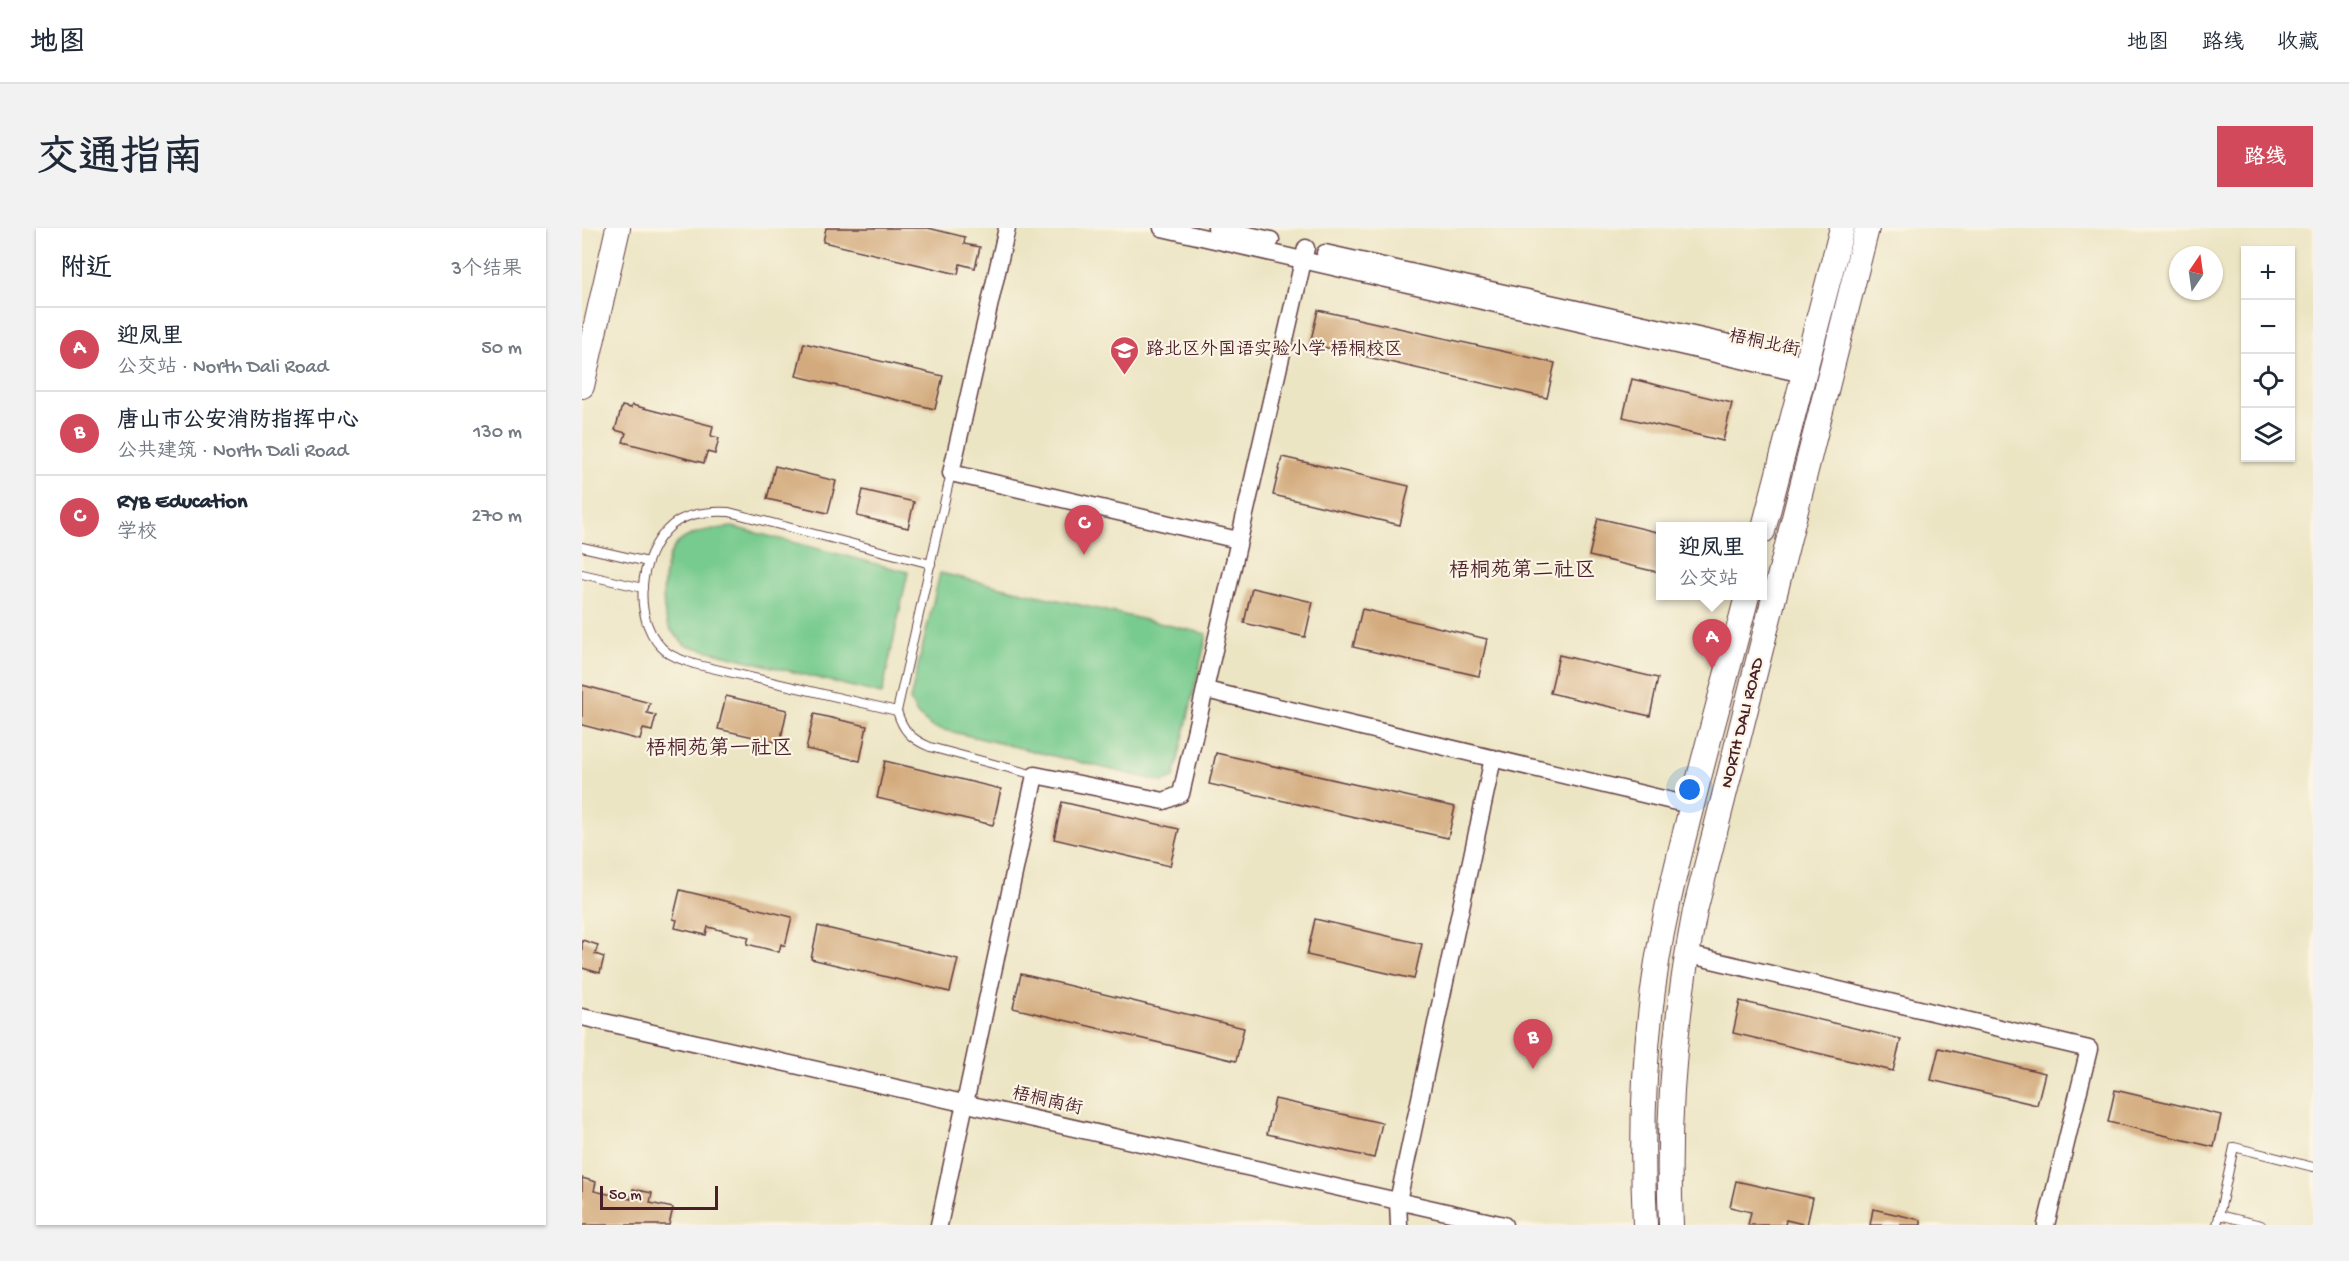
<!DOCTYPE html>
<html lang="zh">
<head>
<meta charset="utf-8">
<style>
	:root { --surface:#fff; --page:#f2f2f3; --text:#1f2937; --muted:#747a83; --line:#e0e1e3; --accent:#d1495b }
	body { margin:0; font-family:"Gochi Hand","LXGW WenKai TC",sans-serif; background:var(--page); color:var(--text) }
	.controls { position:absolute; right:18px; top:18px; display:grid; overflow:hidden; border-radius:0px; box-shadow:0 2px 4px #0004 }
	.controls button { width:54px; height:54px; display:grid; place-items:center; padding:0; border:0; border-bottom:2px solid var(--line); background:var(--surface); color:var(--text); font:30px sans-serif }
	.compass { position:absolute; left:1587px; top:18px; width:54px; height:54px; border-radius:50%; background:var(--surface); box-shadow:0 2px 4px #0004; rotate:13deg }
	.scale { position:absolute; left:18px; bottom:15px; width:118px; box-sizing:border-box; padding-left:6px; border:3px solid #4a1f2b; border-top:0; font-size:16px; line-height:21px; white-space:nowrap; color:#4a1f2b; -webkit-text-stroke:4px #fcf5e5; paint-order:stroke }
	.you { position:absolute; left:1108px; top:562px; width:21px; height:21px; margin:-15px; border:4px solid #fff; border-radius:50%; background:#1a73e8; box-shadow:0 0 0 9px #1a73e833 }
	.badge { display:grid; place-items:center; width:39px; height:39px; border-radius:50%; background:var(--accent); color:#fff; font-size:20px; font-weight:700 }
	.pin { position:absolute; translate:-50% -50px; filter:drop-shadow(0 2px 3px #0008) }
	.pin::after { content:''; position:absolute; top:32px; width:21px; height:18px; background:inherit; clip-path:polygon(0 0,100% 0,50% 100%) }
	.popup { position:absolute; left:1074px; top:294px; width:111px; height:78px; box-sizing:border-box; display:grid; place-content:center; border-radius:0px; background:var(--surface); filter:drop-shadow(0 2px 4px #0005); font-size:20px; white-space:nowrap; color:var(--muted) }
	.popup b { font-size:22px; color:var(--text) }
	.popup::after { content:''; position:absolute; left:50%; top:100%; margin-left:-12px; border:12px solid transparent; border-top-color:var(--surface) }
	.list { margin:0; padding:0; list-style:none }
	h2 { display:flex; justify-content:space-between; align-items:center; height:78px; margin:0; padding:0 24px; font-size:26px }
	h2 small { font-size:20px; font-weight:400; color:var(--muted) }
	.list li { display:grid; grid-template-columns:39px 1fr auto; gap:18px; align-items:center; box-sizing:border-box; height:84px; padding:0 24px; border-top:2px solid var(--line) }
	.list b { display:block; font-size:22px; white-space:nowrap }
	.list p { margin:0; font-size:20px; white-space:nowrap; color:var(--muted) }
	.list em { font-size:20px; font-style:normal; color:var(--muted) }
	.icon { flex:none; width:33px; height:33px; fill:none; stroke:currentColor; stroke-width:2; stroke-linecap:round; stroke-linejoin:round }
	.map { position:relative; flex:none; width:1731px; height:997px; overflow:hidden; border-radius:0px }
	header { display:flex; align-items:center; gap:36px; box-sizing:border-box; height:84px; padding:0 30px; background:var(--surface); border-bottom:2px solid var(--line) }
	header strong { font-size:28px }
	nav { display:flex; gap:33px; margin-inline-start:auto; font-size:21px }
	.intro { display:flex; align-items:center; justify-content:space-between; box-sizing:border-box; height:144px; padding:0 36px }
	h1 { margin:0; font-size:42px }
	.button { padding:15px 27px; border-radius:0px; background:var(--accent); color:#fff; font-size:21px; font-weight:700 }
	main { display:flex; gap:36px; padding:0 36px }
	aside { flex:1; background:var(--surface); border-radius:0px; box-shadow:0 2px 4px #0004 }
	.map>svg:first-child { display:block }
	.green { fill:#77cb8e; stroke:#60755c; stroke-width:1.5 }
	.building { fill:#d3aa7d }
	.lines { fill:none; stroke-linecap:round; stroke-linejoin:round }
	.lane-casing { stroke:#623d42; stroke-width:10 }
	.street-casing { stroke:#623d42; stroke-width:19 }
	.secondary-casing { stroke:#623d42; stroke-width:26 }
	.lane { stroke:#fff; stroke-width:8 }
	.street { stroke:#fff; stroke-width:16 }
	.secondary { stroke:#fff; stroke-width:24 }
	.labels { text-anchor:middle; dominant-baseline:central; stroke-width:4.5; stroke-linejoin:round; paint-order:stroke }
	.street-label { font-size:18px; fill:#4a1f2b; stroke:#fcf5e5 }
	.poi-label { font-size:18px; fill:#4a1f2b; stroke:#fcf5e5; text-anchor:start }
	.quarter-label { font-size:21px; fill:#4a1f2b; stroke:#fcf5e5 }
</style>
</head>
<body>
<header>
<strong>地图</strong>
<nav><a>地图</a><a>路线</a><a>收藏</a></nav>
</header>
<div class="intro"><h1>交通指南</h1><a class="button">路线</a></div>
<main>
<aside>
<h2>附近<small>3个结果</small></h2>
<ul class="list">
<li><span class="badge">A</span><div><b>迎凤里</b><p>公交站 · North Dali Road</p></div><em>50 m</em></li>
<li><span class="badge">B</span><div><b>唐山市公安消防指挥中心</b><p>公共建筑 · North Dali Road</p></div><em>130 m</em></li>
<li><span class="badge">C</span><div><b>RYB Education</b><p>学校</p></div><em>270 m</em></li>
</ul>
</aside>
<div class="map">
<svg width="1731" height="997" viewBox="0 0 1731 997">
	<rect width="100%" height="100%" fill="#fcf5e5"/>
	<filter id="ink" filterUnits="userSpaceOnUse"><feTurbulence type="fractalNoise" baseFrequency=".0167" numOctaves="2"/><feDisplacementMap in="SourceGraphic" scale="12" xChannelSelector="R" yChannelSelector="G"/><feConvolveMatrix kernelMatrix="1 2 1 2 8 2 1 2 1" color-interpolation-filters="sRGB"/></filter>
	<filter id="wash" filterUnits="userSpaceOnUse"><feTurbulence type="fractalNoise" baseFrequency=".008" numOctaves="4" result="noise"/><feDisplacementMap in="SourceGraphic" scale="24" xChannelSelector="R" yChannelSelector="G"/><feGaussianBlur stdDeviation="1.35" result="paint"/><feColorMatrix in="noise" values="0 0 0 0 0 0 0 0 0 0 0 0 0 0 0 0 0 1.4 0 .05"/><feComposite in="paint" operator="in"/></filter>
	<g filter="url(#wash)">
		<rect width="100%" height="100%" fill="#ece5c4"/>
		<g class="green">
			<path d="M151,299L326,344L300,466L103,417C98,411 91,406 87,399C77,381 80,327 97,314C113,302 132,301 151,299Z"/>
			<polygon points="358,345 625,406 592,550 581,554 350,499 335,486 328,472"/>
		</g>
		<g id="blocks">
			<g class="building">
				<polygon points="244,0 346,0 383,9 382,16 398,19 393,40 378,36 376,46 241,14"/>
				<polygon points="736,82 973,135 965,170 728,116"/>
				<polygon points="222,115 361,148 353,181 214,148"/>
				<polygon points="1050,151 1150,175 1141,213 1041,189"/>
				<polygon points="50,177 131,198 129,208 137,210 133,226 125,224 122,235 41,214 44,205 33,202 40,178 49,180"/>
				<polygon points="700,229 827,258 818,297 691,267"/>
				<polygon points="193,238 254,253 246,285 185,271"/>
				<polygon points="281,262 332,274 326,300 275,288"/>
				<polygon points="1016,290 1079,305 1079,345 1007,328"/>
				<polygon points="670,360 731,374 723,409 662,395"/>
				<polygon points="780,381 905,411 897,448 771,419"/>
				<polygon points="977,427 1076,450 1068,488 968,465"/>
				<polygon points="0,457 68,475 65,485 74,487 70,503 61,501 58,512 0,497"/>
				<polygon points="144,468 205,482 198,515 136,501"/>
				<polygon points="232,486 285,498 278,533 224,521"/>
				<polygon points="634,525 873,579 866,610 627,556"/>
				<polygon points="303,533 419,561 411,597 295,570"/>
				<polygon points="480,574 597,601 588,638 472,611"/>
				<polygon points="98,662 210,689 203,718 199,716 197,724 165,716 167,709 126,699 124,707 93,700 95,692 91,691"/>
				<polygon points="733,691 840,716 832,751 725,727"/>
				<polygon points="236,698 376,731 368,764 229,731"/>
				<polygon points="0,712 16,717 13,726 22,729 18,745 0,740"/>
				<polygon points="439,746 662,800 654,833 431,780"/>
				<polygon points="1158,773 1319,811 1311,843 1151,805"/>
				<polygon points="1357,820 1463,845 1455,877 1349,852"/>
				<polygon points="1533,862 1639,887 1632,919 1526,894"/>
				<polygon points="693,871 800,895 792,930 685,906"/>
				<polygon points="0,950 14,954 12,963 49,971 51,961 70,965 68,975 91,980 87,997 0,997"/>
				<polygon points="1154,953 1231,970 1225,997 1204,992 1203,997 1166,997 1169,984 1148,979"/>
				<polygon points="1291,981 1339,992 1339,997 1288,997"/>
			</g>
		</g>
	</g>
	<g filter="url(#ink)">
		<use href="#blocks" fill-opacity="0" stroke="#623d42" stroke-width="1.5"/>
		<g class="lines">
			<defs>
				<g id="lane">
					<path d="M369,245L315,483C321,503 329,511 348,519L453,547"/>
					<polyline points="0,319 66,334"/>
					<polyline points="0,346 61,360"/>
					<path d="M315,483L112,436C104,433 93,430 86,425C48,397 55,326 90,297C105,285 128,283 147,284L349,336"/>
					<polyline points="1637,987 1679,997"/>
					<polyline points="1635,997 1652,919 1731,939"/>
				</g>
				<g id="street">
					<polyline points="425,0 369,245 656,312"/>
					<polyline points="580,0 1221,146"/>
					<polyline points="634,0 689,12"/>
					<polyline points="743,25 1205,128 1221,146"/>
					<polyline points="624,462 1111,578"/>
					<polyline points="1104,726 1507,821 1464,997"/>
					<polyline points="0,789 922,997"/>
					<polyline points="357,997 453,547 582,573 599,566 724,20"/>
					<polyline points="817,997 816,973 911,530"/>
				</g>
				<g id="secondary">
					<polyline points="0,158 36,0"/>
					<polyline points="1181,303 1260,0"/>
					<path d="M1063,997C1058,892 1063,779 1086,676C1109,572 1139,470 1165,368"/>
					<path d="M1089,997C1084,892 1093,786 1113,683L1285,0"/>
				</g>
			</defs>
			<use href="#lane" class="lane-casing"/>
			<use href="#street" class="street-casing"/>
			<use href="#secondary" class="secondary-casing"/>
			<use href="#lane" class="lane"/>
			<use href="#street" class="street"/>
			<use href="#secondary" class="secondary"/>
		</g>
	</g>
	<defs>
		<symbol id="school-pin" viewBox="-11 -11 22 30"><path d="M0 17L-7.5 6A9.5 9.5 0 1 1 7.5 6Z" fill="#d1495b" stroke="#fcf5e5"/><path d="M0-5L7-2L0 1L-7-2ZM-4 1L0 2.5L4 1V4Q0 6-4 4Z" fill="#fff"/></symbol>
	</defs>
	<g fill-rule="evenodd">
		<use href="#school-pin" x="526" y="106" width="33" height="45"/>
	</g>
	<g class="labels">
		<g class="street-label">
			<text transform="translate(1182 116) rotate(12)">梧桐北街</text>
			<text transform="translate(1161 495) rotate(-76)">NORTH DALI ROAD</text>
			<text transform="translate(465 874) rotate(13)">梧桐南街</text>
		</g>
		<g class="poi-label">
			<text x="564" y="122">路北区外国语实验小学 梧桐校区</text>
		</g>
		<g class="quarter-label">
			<text x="940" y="344">梧桐苑第二社区</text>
			<text x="137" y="522">梧桐苑第一社区</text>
		</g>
	</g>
</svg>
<div class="controls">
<button>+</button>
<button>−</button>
<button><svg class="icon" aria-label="locate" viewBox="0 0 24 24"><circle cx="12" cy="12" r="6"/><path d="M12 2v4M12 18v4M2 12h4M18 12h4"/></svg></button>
<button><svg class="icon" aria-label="layers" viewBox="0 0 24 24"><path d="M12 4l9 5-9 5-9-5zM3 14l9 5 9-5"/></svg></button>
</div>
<svg class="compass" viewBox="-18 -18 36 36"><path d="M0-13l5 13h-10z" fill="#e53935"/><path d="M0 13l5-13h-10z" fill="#747a83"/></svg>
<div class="scale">50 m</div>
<div class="you"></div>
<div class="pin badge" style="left:1130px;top:441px">A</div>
<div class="popup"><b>迎凤里</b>公交站</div>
<div class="pin badge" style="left:951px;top:841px">B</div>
<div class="pin badge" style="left:502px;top:327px">C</div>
</div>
</main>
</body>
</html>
